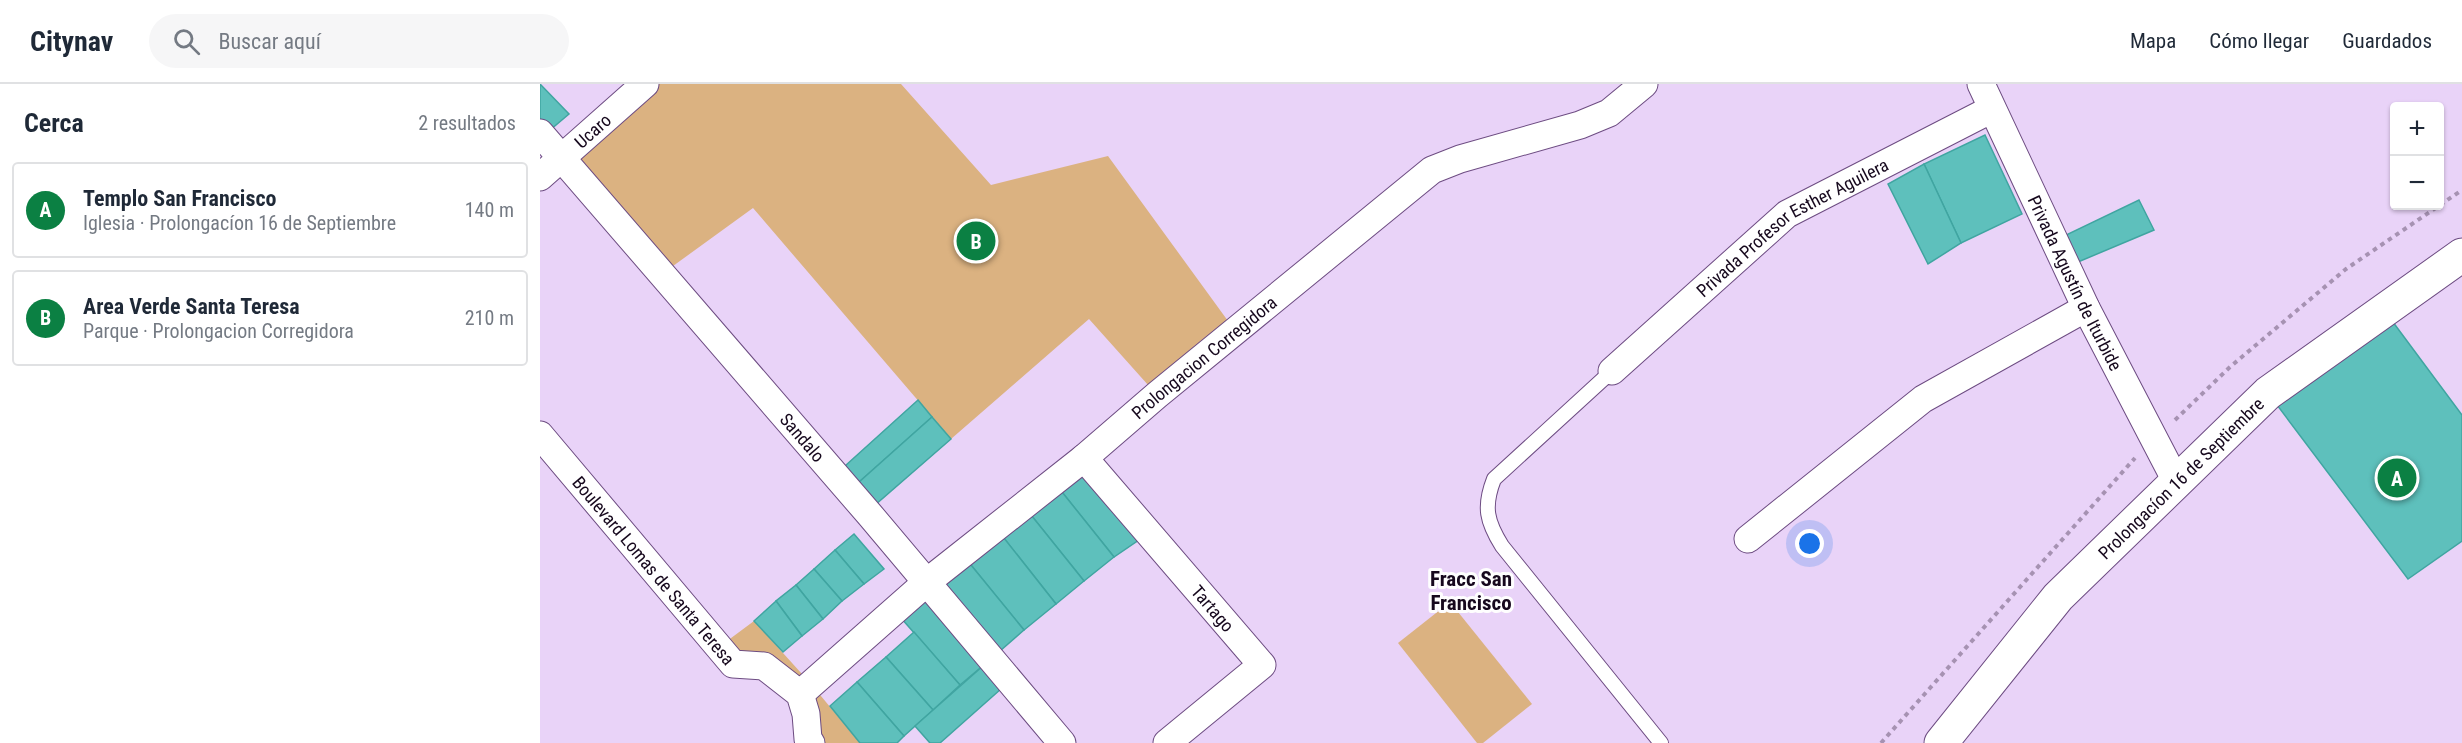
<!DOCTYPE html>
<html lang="es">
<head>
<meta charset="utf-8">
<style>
	:root { --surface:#fff; --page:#f6f6f7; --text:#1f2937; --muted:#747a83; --line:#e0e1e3; --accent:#0b8043 }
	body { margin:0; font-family:"Roboto Condensed",sans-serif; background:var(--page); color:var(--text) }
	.controls { position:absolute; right:18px; top:18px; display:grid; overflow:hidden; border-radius:6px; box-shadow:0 2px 4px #0004 }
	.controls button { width:54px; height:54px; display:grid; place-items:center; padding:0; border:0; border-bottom:2px solid var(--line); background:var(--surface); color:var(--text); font:30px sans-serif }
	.you { position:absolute; left:1270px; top:460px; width:21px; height:21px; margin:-15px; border:4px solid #fff; border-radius:50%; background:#1a73e8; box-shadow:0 0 0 9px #1a73e833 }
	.badge { display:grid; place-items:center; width:39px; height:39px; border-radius:50%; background:var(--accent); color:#fff; font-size:20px; font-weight:700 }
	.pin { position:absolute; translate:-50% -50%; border:3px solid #fff; box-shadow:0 2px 6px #0006 }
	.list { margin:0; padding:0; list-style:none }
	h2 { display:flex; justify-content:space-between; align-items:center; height:78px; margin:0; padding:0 24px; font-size:26px }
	h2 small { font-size:20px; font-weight:400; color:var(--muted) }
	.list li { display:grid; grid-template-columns:39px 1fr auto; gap:18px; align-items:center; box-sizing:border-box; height:96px; margin:0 12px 12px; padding:0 12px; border:2px solid var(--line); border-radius:6px }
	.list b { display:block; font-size:22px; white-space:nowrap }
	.list p { margin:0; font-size:20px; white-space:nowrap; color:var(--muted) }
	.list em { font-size:20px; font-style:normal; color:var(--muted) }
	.icon { flex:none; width:33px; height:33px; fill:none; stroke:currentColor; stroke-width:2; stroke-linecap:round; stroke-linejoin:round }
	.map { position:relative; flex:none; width:1922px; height:659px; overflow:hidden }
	header { display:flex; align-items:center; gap:36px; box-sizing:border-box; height:84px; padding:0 30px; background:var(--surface); border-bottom:2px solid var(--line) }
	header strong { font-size:28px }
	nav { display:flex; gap:33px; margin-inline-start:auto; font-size:21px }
	.search { width:420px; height:54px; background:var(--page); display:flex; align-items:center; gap:15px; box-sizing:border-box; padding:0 21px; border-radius:33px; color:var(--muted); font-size:22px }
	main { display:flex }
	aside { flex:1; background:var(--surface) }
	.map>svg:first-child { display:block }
	.green { fill:#dbb281 }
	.building { fill:#5ec0bc; stroke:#40a5a1; stroke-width:1.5 }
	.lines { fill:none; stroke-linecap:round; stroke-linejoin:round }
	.service-casing { stroke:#6d4c82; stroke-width:16 }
	.minor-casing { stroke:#6d4c82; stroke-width:29 }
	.tertiary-casing { stroke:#6d4c82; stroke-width:35 }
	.path { stroke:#a692b2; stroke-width:4; stroke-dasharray:4.5 4.5; stroke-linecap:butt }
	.service { stroke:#fff; stroke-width:14 }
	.minor { stroke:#fff; stroke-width:27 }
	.tertiary { stroke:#fff; stroke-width:33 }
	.labels { text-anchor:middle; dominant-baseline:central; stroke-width:6; stroke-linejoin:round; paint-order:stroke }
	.street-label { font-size:18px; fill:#16081d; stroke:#fefefe }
	.quarter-label { font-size:21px; font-weight:bold; fill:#16081d; stroke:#fefefe }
</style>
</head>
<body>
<header>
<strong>Citynav</strong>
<div class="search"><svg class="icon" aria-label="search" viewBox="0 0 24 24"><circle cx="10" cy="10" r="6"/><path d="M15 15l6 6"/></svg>Buscar aquí</div>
<nav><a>Mapa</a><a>Cómo llegar</a><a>Guardados</a></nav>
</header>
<main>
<aside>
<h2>Cerca<small>2 resultados</small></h2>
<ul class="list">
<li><span class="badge">A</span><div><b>Templo San Francisco</b><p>Iglesia · Prolongacíon 16 de Septiembre</p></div><em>140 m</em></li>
<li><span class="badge">B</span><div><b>Area Verde Santa Teresa</b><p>Parque · Prolongacion Corregidora</p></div><em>210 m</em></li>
</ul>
</aside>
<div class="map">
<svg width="1922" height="659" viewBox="0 0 1922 659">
	<rect width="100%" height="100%" fill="#e9d3f8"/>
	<g class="green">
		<polygon points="105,0 361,0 451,101 568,72 696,248 617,311 549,235 411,355 213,124 122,190 21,74"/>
		<polygon points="910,518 992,620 943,659 937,659 858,559"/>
		<polygon points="214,537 271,600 320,659 271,659 266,630 179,563"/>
	</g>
	<g class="building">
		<polygon points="0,0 29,30 3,52 0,49"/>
		<polygon points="1445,51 1482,130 1421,159 1384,80"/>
		<polygon points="1384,80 1421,159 1388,180 1348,100"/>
		<polygon points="1599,116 1614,146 1538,178 1526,151"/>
		<polygon points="1844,226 1922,331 1922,457 1868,495 1728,309"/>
		<polygon points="378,316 392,333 309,407 295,391"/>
		<polygon points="392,333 411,355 327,428 309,407"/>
		<polygon points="544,374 609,449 574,473 514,398"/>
		<polygon points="514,398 574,473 544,497 483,421"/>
		<polygon points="483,421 544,497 516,520 456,444"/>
		<polygon points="456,444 516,520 484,546 422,470"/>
		<polygon points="314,450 344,485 324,500 295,466"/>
		<polygon points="295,466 324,500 302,517 274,485"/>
		<polygon points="422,470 484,546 452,574 387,498"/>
		<polygon points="274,485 302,517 283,535 256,501"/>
		<polygon points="387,498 452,574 420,601 354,526"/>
		<polygon points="256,501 283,535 262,552 236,517"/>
		<polygon points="236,517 262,552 243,568 214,537"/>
		<polygon points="374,548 420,601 393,626 346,573"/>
		<polygon points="346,573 393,626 364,652 317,598"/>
		<polygon points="452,574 470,597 400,659 390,659 375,642"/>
		<polygon points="317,598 364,652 357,659 320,659 290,622"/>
	</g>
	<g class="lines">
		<defs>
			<path id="service" d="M1072,287L954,395C943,423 947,438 962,462L1121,659"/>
			<g id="minor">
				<path id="s1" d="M1441,0L1546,224L1636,397"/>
				<path id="s2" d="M0,49L330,431L522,659"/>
				<path id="s3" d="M0,93L105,0"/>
				<path id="s4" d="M1072,287L1247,130L1452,25"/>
				<path id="s5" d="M0,351L193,580L224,582L260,610L266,630L268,655L271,659"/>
				<path id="s6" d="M544,374L722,581L627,659"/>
				<polyline points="1208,455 1383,315 1546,224"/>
				<path id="s7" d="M260,610L387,498L544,374L617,311L892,86L920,75L1040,41L1069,29L1104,0"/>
			</g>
			<g id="tertiary">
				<path id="s8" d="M1401,659L1518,513L1728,309L1922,171"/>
			</g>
		</defs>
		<use href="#service" class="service-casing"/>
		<use href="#minor" class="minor-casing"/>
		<use href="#tertiary" class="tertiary-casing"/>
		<g class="path">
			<polyline points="1635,336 1690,283 1806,185 1922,106"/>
			<polyline points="1341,659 1595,374"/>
		</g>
		<use href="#service" class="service"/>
		<use href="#minor" class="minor"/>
		<use href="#tertiary" class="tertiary"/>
	</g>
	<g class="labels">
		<g class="street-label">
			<text stroke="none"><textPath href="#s3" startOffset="70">Ucaro</textPath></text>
			<text stroke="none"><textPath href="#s4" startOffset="232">Privada Profesor Esther Aguilera</textPath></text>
			<text stroke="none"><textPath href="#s1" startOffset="220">Privada Agustín de Iturbide</textPath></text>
			<text stroke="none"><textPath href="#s7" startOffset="526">Prolongacion Corregidora</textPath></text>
			<text stroke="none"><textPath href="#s2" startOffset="402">Sandalo</textPath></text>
			<text stroke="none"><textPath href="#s8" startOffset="358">Prolongacíon 16 de Septiembre</textPath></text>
			<text stroke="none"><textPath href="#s5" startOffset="177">Boulevard Lomas de Santa Teresa</textPath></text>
			<text stroke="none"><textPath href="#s6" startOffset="198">Tartago</textPath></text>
		</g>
		<g class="quarter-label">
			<text x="931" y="495">Fracc San<tspan x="931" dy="24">Francisco</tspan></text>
		</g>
	</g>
</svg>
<div class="controls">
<button>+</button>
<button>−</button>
</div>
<div class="you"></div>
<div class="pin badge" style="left:1857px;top:394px">A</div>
<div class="pin badge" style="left:436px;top:157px">B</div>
</div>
</main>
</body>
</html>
